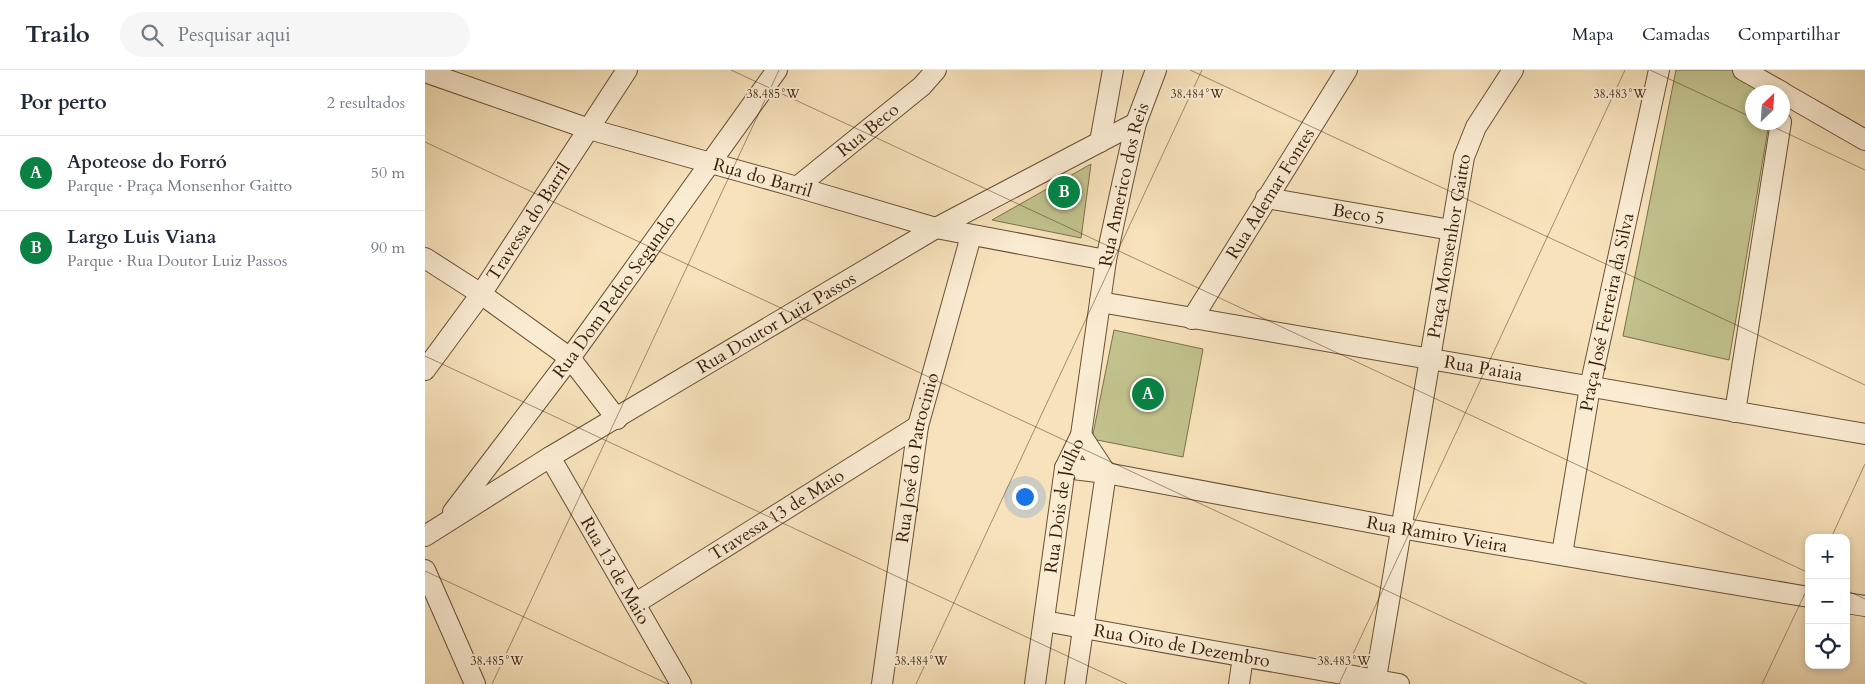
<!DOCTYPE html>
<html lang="pt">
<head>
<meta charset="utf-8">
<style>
	:root { --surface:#fff; --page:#f6f6f7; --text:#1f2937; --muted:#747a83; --line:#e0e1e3; --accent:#0b8043 }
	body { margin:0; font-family:Cardo,serif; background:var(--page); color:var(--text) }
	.controls { position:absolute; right:15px; bottom:15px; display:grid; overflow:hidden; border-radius:10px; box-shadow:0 2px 8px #0003 }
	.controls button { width:45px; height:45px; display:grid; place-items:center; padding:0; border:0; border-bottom:1px solid var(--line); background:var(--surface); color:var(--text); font:25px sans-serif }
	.compass { position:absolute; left:1320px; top:15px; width:45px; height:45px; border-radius:50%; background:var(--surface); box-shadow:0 2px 8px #0003; rotate:25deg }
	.you { position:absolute; left:599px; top:426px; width:18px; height:18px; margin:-12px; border:4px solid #fff; border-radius:50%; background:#1a73e8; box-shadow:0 0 0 8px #1a73e833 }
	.badge { display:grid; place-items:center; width:32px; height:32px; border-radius:50%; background:var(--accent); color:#fff; font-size:16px; font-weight:700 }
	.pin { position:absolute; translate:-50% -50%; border:2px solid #fff; box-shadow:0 1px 5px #0006 }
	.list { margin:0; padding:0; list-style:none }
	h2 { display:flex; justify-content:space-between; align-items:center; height:65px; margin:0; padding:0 20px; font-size:21px }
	h2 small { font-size:16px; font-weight:400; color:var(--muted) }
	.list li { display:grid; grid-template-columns:32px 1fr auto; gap:15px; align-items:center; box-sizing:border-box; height:75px; padding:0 20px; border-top:1px solid var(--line) }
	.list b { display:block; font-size:19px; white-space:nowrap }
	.list p { margin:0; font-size:16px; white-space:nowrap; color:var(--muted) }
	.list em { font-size:16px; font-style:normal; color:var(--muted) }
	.icon { flex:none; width:28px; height:28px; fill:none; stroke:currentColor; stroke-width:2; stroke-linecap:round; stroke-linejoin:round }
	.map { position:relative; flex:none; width:1440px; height:614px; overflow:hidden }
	header { display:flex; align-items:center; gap:30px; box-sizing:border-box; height:70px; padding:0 25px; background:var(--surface); border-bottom:1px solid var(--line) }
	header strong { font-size:24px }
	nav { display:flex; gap:28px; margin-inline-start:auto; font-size:18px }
	.search { width:350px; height:45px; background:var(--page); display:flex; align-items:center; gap:12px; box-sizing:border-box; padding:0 18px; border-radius:28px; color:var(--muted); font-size:19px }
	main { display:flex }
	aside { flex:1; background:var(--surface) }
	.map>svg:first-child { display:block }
	.green { fill:#c1c28d; stroke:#7d704a }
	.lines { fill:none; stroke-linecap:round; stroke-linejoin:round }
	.minor-casing { stroke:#684f34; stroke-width:22 }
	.minor { stroke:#faecd3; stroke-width:20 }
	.ticks { fill:none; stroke:#391e07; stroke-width:1; stroke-opacity:0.45 }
	.labels { text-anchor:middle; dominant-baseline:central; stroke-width:4; stroke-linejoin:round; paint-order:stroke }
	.street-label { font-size:18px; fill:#391e07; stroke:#faecd3 }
	.ticks-label { font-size:12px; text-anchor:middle; fill:#391e07; stroke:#faecd3; stroke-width:4; stroke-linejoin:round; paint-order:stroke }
</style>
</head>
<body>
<header>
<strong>Trailo</strong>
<div class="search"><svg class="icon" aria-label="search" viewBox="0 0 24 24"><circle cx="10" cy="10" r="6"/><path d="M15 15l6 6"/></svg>Pesquisar aqui</div>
<nav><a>Mapa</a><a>Camadas</a><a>Compartilhar</a></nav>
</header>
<main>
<aside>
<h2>Por perto<small>2 resultados</small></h2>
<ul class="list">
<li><span class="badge">A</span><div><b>Apoteose do Forró</b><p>Parque · Praça Monsenhor Gaitto</p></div><em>50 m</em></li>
<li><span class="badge">B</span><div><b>Largo Luis Viana</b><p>Parque · Rua Doutor Luiz Passos</p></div><em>90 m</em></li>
</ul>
</aside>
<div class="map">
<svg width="1440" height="614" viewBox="0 0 1440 614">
	<rect width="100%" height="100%" fill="#f7e2bb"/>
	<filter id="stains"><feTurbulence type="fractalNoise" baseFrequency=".004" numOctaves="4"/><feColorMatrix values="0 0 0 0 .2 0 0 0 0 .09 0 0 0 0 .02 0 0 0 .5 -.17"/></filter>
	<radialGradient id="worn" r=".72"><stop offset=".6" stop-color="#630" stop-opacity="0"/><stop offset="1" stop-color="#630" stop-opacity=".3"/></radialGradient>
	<g class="green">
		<polygon points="1251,0 1311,0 1349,22 1328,22 1328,52 1344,53 1304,290 1198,266"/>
		<polygon points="666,94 656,168 567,150"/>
		<polygon points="689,260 778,279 758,387 667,369"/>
	</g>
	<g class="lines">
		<defs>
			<g id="minor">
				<polyline points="1318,0 1357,22"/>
				<path id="s1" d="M0,2L164,59L372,117L511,158L681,190"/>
				<polyline points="1358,23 1440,70"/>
				<polyline points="675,72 688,0"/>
				<path id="s2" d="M372,117L497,16L511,0"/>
				<path id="s3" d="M841,128L1026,160"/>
				<polyline points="0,188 56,224 145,288 192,349"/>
				<path id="s4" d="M675,232L1440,364"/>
				<path id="s5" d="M767,249L922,0"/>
				<path id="s6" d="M0,300L56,224L202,0"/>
				<polyline points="1310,342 1356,52"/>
				<path id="s7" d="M125,387L256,614"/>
				<path id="s8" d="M640,398L681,403L975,458L1384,527"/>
				<path id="s9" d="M28,442L145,288L352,0"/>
				<path id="s10" d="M0,466L125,387L511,158L711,53"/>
				<path id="s11" d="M1137,484L1165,317L1234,0"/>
				<polyline points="0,500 50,614"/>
				<path id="s12" d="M211,533L493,356"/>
				<polyline points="1421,533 1440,536"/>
				<path id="s13" d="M619,551L974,614"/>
				<path id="s14" d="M457,614L493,356L546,166"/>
				<path id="s15" d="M610,614L640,398L656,365L681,190L697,115L711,53L731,0"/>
				<polyline points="650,614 681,403 656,365"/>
				<polyline points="814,614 818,587"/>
				<path id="s16" d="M950,614L1039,87L1051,57L1088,0"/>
			</g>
		</defs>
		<use href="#minor" class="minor-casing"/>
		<use href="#minor" class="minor"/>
	</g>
	<path class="ticks" d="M306,0L1384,503M765,0L1440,315M1225,0L1328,48M1338,52L1440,100M0,72L1162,614M0,286L702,614M1406,468L1440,394M0,501L243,614M1421,520L1440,529M67,614L354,0M491,614L777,0M914,614L1200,0M1337,614L1384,515"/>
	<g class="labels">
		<g class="street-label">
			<text stroke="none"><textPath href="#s2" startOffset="91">Rua Beco</textPath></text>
			<text stroke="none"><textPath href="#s1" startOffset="354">Rua do Barril</textPath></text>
			<text stroke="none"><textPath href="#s15" startOffset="509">Rua Americo dos Reis</textPath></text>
			<text stroke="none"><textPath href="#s5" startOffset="148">Rua Ademar Fontes</textPath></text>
			<text stroke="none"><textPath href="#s3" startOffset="94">Beco 5</textPath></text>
			<text stroke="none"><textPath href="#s6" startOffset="181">Travessa do Barril</textPath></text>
			<text stroke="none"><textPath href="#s16" startOffset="444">Praça Monsenhor Gaitto</textPath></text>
			<text stroke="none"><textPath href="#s9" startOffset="269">Rua Dom Pedro Segundo</textPath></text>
			<text stroke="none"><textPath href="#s11" startOffset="246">Praça José Ferreira da Silva</textPath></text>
			<text stroke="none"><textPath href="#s10" startOffset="411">Rua Doutor Luiz Passos</textPath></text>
			<text stroke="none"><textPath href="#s4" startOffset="389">Rua Paiaia</textPath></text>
			<text stroke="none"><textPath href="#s14" startOffset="229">Rua José do Patrocinio</textPath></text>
			<text stroke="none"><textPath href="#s15" startOffset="181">Rua Dois de Julho</textPath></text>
			<text stroke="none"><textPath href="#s12" startOffset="166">Travessa 13 de Maio</textPath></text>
			<text stroke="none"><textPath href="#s8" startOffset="378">Rua Ramiro Vieira</textPath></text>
			<text stroke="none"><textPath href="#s7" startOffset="131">Rua 13 de Maio</textPath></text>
			<text stroke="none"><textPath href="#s13" startOffset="140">Rua Oito de Dezembro</textPath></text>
		</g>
	</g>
	<g class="ticks-label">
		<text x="348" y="28">38.485°W</text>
		<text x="772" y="28">38.484°W</text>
		<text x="1195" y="28">38.483°W</text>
		<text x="72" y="595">38.485°W</text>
		<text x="496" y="595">38.484°W</text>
		<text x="919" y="595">38.483°W</text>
	</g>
	<rect width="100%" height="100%" filter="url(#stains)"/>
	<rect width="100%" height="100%" fill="url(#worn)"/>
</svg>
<div class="controls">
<button>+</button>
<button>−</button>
<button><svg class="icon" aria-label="locate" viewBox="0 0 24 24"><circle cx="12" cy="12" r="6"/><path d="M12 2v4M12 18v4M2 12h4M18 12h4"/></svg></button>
</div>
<svg class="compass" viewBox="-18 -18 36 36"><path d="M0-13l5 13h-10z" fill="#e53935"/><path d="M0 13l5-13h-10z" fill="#747a83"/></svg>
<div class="you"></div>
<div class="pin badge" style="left:723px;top:324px">A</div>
<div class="pin badge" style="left:639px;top:122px">B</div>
</div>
</main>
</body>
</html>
